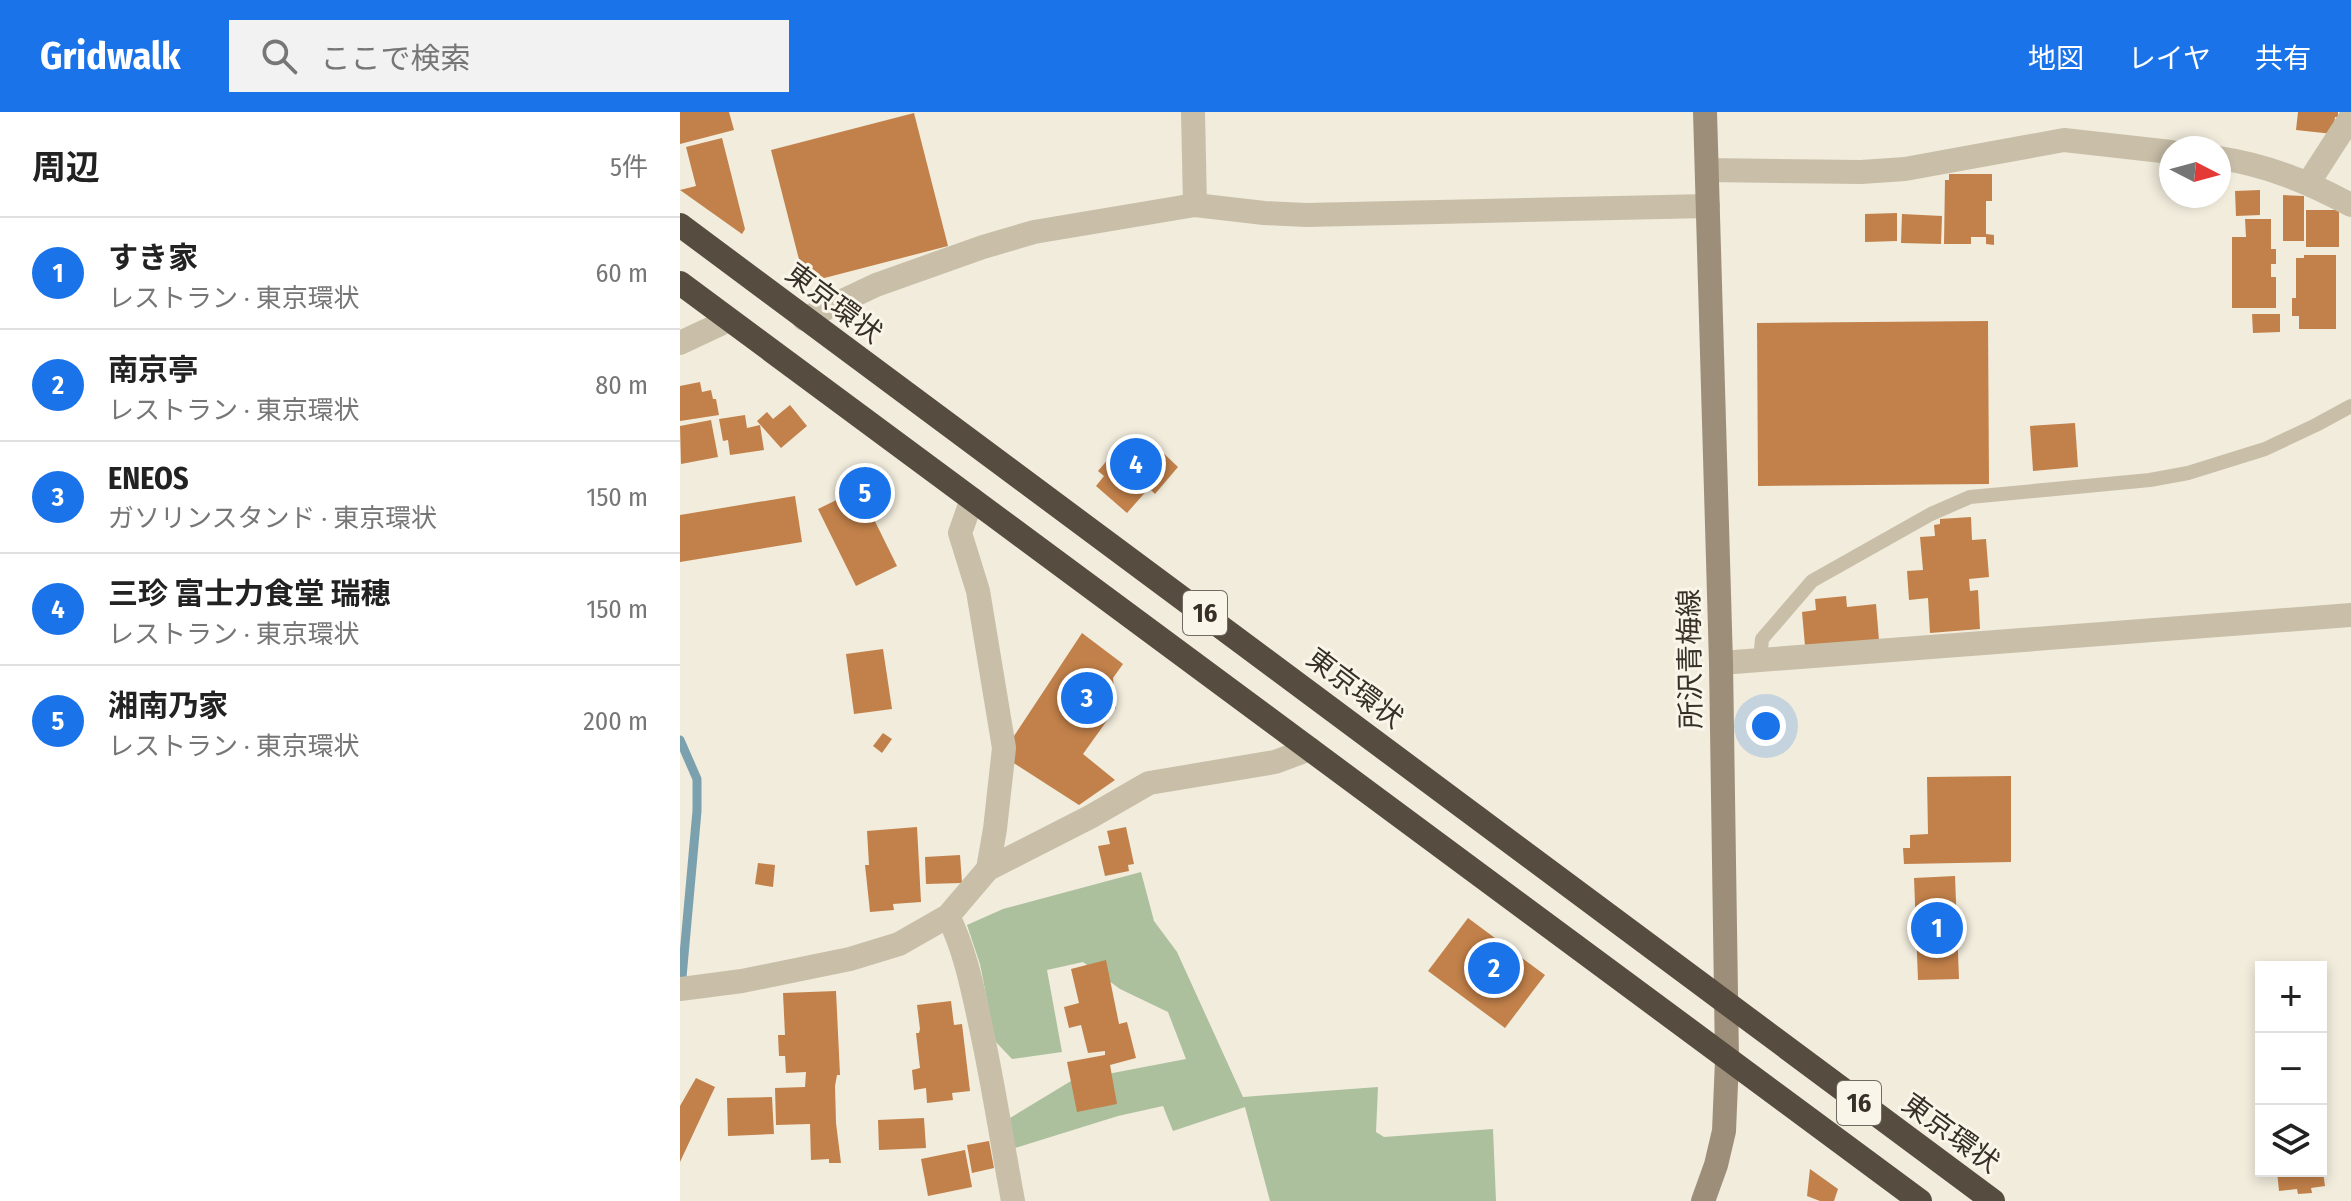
<!DOCTYPE html>
<html lang="ja">
<head>
<meta charset="utf-8">
<style>
	:root { --surface:#fff; --page:#f2f2f2; --text:#222; --muted:#767676; --line:#e0e0e0; --accent:#1a73e8 }
	body { margin:0; font-family:"Fira Sans Condensed","Noto Sans JP",sans-serif; background:var(--page); color:var(--text) }
	.controls { position:absolute; right:24px; bottom:24px; display:grid; overflow:hidden; border-radius:0px; box-shadow:0 4px 12px #0003 }
	.controls button { width:72px; height:72px; display:grid; place-items:center; padding:0; border:0; border-bottom:2px solid var(--line); background:var(--surface); color:var(--text); font:40px sans-serif }
	.compass { position:absolute; left:1479px; top:24px; width:72px; height:72px; border-radius:50%; background:var(--surface); box-shadow:0 4px 12px #0003; rotate:96deg }
	.you { position:absolute; left:1086px; top:614px; width:28px; height:28px; margin:-20px; border:6px solid #fff; border-radius:50%; background:#1a73e8; box-shadow:0 0 0 12px #1a73e833 }
	.badge { display:grid; place-items:center; width:52px; height:52px; border-radius:50%; background:var(--accent); color:#fff; font-size:26px; font-weight:700 }
	.pin { position:absolute; translate:-50% -50%; border:4px solid #fff; box-shadow:0 2px 8px #0006 }
	.list { margin:0; padding:0; list-style:none }
	h2 { display:flex; justify-content:space-between; align-items:center; height:104px; margin:0; padding:0 32px; font-size:34px }
	h2 small { font-size:26px; font-weight:400; color:var(--muted) }
	.list li { display:grid; grid-template-columns:52px 1fr auto; gap:24px; align-items:center; box-sizing:border-box; height:112px; padding:0 32px; border-top:2px solid var(--line) }
	.list b { display:block; font-size:30px; white-space:nowrap }
	.list p { margin:0; font-size:26px; white-space:nowrap; color:var(--muted) }
	.list em { font-size:26px; font-style:normal; color:var(--muted) }
	.icon { flex:none; width:44px; height:44px; fill:none; stroke:currentColor; stroke-width:2; stroke-linecap:round; stroke-linejoin:round }
	.map { position:relative; flex:none; width:1671px; height:1089px; overflow:hidden }
	header { display:flex; align-items:center; gap:48px; box-sizing:border-box; height:112px; padding:0 40px; background:var(--accent); color:#fff }
	header strong { font-size:38px }
	nav { display:flex; gap:44px; margin-inline-start:auto; font-size:28px }
	.search { width:560px; height:72px; background:var(--page); display:flex; align-items:center; gap:20px; box-sizing:border-box; padding:0 28px; border-radius:0px; color:var(--muted); font-size:30px }
	main { display:flex }
	aside { flex:1; background:var(--surface) }
	.map>svg:first-child { display:block }
	.green { fill:#acc09d }
	.lines { fill:none; stroke-linecap:round; stroke-linejoin:round }
	.stream { stroke:#7ca1ae; stroke-width:9 }
	.building { fill:#c2814a }
	.lane { stroke:#c9bfa9; stroke-width:14 }
	.street { stroke:#c9bfa9; stroke-width:24 }
	.secondary { stroke:#9d8e7a; stroke-width:24 }
	.highway { stroke:#574c40; stroke-width:24 }
	.labels { text-anchor:middle; dominant-baseline:central; stroke-width:6; stroke-linejoin:round; paint-order:stroke }
	.shield { fill:#f9f5e9; stroke:#706b62; stroke-width:2 }
	.shield-label { font-size:26px; font-weight:bold; fill:#363028 }
	.street-label { font-size:28px; fill:#363028; stroke:#f9f5e9 }
</style>
</head>
<body>
<header>
<strong>Gridwalk</strong>
<div class="search"><svg class="icon" aria-label="search" viewBox="0 0 24 24"><circle cx="10" cy="10" r="6"/><path d="M15 15l6 6"/></svg>ここで検索</div>
<nav><a>地図</a><a>レイヤ</a><a>共有</a></nav>
</header>
<main>
<aside>
<h2>周辺<small>5件</small></h2>
<ul class="list">
<li><span class="badge">1</span><div><b>すき家</b><p>レストラン · 東京環状</p></div><em>60 m</em></li>
<li><span class="badge">2</span><div><b>南京亭</b><p>レストラン · 東京環状</p></div><em>80 m</em></li>
<li><span class="badge">3</span><div><b>ENEOS</b><p>ガソリンスタンド · 東京環状</p></div><em>150 m</em></li>
<li><span class="badge">4</span><div><b>三珍 富士力食堂 瑞穂</b><p>レストラン · 東京環状</p></div><em>150 m</em></li>
<li><span class="badge">5</span><div><b>湘南乃家</b><p>レストラン · 東京環状</p></div><em>200 m</em></li>
</ul>
</aside>
<div class="map">
<svg width="1671" height="1089" viewBox="0 0 1671 1089">
	<rect width="100%" height="100%" fill="#f1ecdc"/>
	<polygon class="green" points="461,760 474,809 497,840 563,985 698,975 696,1020 704,1025 813,1017 816,1089 590,1089 565,995 493,1019 483,994 438,1004 335,1036 330,1006 391,969 506,947 488,900 440,877 403,850 367,858 382,940 332,947 315,929 300,852 287,813 323,797"/>
	<g class="lines">
		<polyline class="stream" points="0,628 17,667 17,699 1,876"/>
	</g>
	<g class="building">
		<polygon points="0,0 49,0 54,18 0,32"/>
		<polygon points="1618,0 1658,0 1658,5 1655,5 1653,22 1616,18"/>
		<polygon points="234,1 268,134 125,171 91,38"/>
		<polygon points="42,26 65,117 62,122 0,78 16,74 6,35"/>
		<polygon points="1269,62 1312,62 1312,89 1306,89 1306,122 1314,123 1314,133 1306,132 1306,125 1291,125 1291,132 1264,132 1265,68 1269,68"/>
		<polygon points="1580,78 1580,103 1556,104 1555,79"/>
		<polygon points="1603,83 1624,84 1624,129 1603,129"/>
		<rect x="1626" y="98" width="33" height="37"/>
		<polygon points="1217,101 1217,129 1185,130 1185,102"/>
		<polygon points="1222,102 1262,104 1261,132 1221,131"/>
		<polygon points="1565,107 1591,107 1591,137 1596,137 1596,152 1591,152 1591,165 1596,165 1596,196 1552,196 1552,125 1566,125"/>
		<polygon points="1624,143 1656,143 1656,217 1619,217 1619,204 1612,204 1612,186 1616,186 1616,146 1624,146"/>
		<polygon points="1572,202 1600,202 1600,220 1573,221"/>
		<polygon points="1308,209 1309,372 1078,374 1077,211"/>
		<polygon points="20,270 22,280 31,278 33,287 36,287 39,303 0,309 0,274"/>
		<polygon points="110,293 127,314 101,336 77,309 87,300 93,307"/>
		<polygon points="65,303 67,316 80,313 84,338 50,343 48,328 43,329 39,307"/>
		<polygon points="31,308 38,345 1,352 0,314"/>
		<polygon points="1395,311 1398,355 1353,359 1350,314"/>
		<polygon points="454,331 471,345 478,336 498,355 475,382 469,376 447,401 416,374 424,364 418,359 436,338 442,343"/>
		<polygon points="179,377 217,454 176,474 138,397"/>
		<polygon points="115,384 122,430 0,450 0,403"/>
		<polygon points="1291,405 1292,428 1306,427 1309,465 1289,467 1290,479 1298,478 1300,517 1250,521 1248,486 1229,488 1227,459 1243,458 1240,425 1255,424 1254,413 1260,412 1260,407"/>
		<polygon points="1166,484 1167,495 1196,492 1199,528 1125,534 1122,500 1136,498 1135,487"/>
		<polygon points="402,521 443,552 433,566 436,596 403,642 435,668 399,693 332,650 330,630"/>
		<polygon points="203,537 212,597 174,602 166,542"/>
		<polygon points="203,621 212,627 202,641 193,634"/>
		<polygon points="1331,664 1331,750 1224,752 1223,736 1230,736 1230,723 1248,722 1247,665"/>
		<polygon points="237,715 241,790 213,792 214,798 190,800 185,753 189,753 187,719"/>
		<polygon points="446,715 454,752 448,753 449,759 425,764 418,734 430,732 427,719"/>
		<polygon points="280,743 282,771 246,772 245,745"/>
		<polygon points="78,751 95,753 93,775 75,772"/>
		<polygon points="1275,764 1279,867 1238,868 1234,766"/>
		<polygon points="788,806 865,863 825,916 748,859"/>
		<polygon points="426,848 439,912 447,910 456,946 430,953 437,992 397,1000 387,950 425,943 425,939 408,941 401,913 389,916 384,895 399,891 391,857"/>
		<polygon points="156,879 160,963 157,963 155,974 156,1011 161,1051 149,1051 149,1047 131,1048 130,1012 96,1013 95,976 125,975 126,960 106,961 105,944 99,944 98,923 105,923 103,881"/>
		<polygon points="271,889 274,913 282,912 290,979 272,981 273,988 247,991 246,976 234,978 232,958 240,956 236,921 239,921 240,917 237,893"/>
		<polygon points="16,966 35,975 0,1050 0,994"/>
		<polygon points="92,985 94,1022 48,1024 47,986"/>
		<polygon points="244,1006 246,1036 199,1038 198,1008"/>
		<polygon points="309,1029 314,1056 292,1061 287,1033"/>
		<polygon points="285,1038 292,1075 248,1084 241,1047"/>
		<polygon points="1130,1057 1158,1077 1154,1089 1140,1089 1127,1084"/>
		<polygon points="1597,1059 1643,1059 1645,1074 1631,1076 1632,1081 1618,1082 1617,1077 1599,1079"/>
	</g>
	<g class="lines">
		<polyline class="lane" points="1080,548 1082,527 1132,469 1251,402 1290,385 1470,368 1508,361 1585,337 1636,313 1671,294"/>
		<g class="street">
			<polyline points="513,0 515,93"/>
			<path d="M1539,46C1587,53 1628,70 1671,93"/>
			<polyline points="1027,58 1181,60 1225,57 1384,28 1491,40"/>
			<polyline points="1629,70 1671,5"/>
			<polyline points="124,207 196,173 303,135 354,120 515,93 584,101 626,103 1028,94"/>
			<polyline points="0,231 49,208"/>
			<polyline points="292,387 280,421 298,479 324,636 315,717 308,757"/>
			<polyline points="1041,551 1671,503"/>
			<path d="M268,804C285,838 292,874 300,911C313,970 322,1030 333,1089"/>
			<polyline points="0,877 62,869 170,847 219,832 268,804 308,757 410,705 469,671 595,650 630,637"/>
		</g>
		<polyline class="secondary" points="1023,1089 1036,1053 1044,1019 1047,948 1041,551 1025,0"/>
		<g class="highway">
			<polyline points="0,113 1313,1089"/>
			<polyline points="0,171 1240,1089"/>
		</g>
	</g>
	<g class="labels">
		<g class="shield">
			<rect x="503" y="479" width="44" height="44" rx="6"/>
			<rect x="1157" y="969" width="44" height="44" rx="6"/>
		</g>
		<g class="shield-label">
			<text x="525" y="501">16</text>
			<text x="1179" y="991">16</text>
		</g>
		<g class="street-label">
			<text transform="translate(154 191) rotate(37)">東京環状</text>
			<text transform="translate(1010 547) rotate(-91)">所沢青梅線</text>
			<text transform="translate(675 576) rotate(37)">東京環状</text>
			<text transform="translate(1271 1021) rotate(36)">東京環状</text>
		</g>
	</g>
</svg>
<div class="controls">
<button>+</button>
<button>−</button>
<button><svg class="icon" aria-label="layers" viewBox="0 0 24 24"><path d="M12 4l9 5-9 5-9-5zM3 14l9 5 9-5"/></svg></button>
</div>
<svg class="compass" viewBox="-18 -18 36 36"><path d="M0-13l5 13h-10z" fill="#e53935"/><path d="M0 13l5-13h-10z" fill="#767676"/></svg>
<div class="you"></div>
<div class="pin badge" style="left:1257px;top:816px">1</div>
<div class="pin badge" style="left:814px;top:856px">2</div>
<div class="pin badge" style="left:407px;top:586px">3</div>
<div class="pin badge" style="left:456px;top:352px">4</div>
<div class="pin badge" style="left:185px;top:381px">5</div>
</div>
</main>
</body>
</html>
